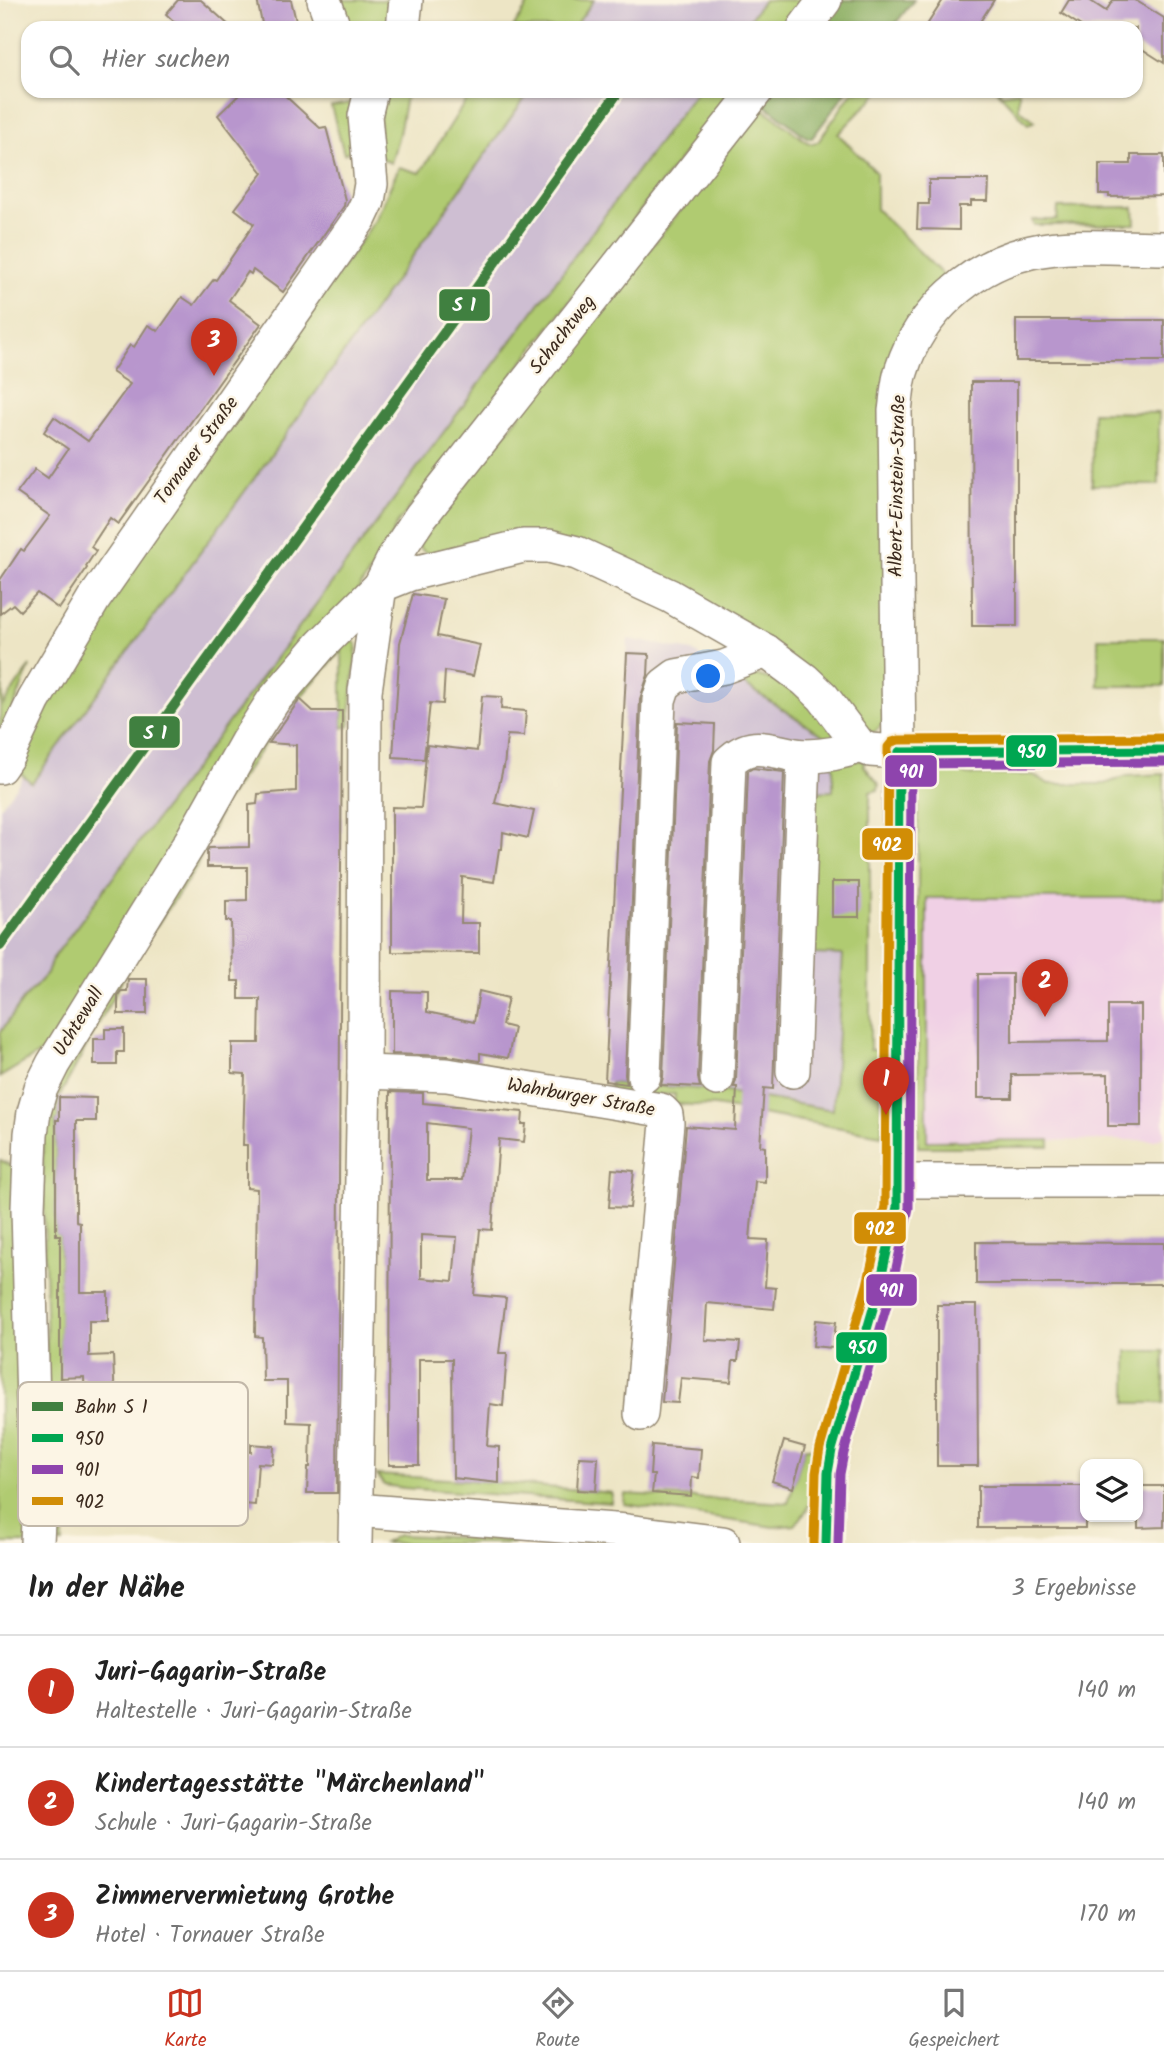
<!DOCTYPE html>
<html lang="de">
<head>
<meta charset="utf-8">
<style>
	:root { --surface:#fff; --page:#f2f2f2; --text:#222; --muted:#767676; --line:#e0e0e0; --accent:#c8321e }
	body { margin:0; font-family:Kalam,sans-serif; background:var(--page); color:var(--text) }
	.controls { position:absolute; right:21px; bottom:21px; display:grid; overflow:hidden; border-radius:14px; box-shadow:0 2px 5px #0004 }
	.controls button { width:63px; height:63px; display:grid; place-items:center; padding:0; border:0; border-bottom:2px solid var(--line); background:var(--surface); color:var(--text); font:35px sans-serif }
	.you { position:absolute; left:709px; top:677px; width:24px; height:24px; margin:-18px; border:5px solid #fff; border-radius:50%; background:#1a73e8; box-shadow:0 0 0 10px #1a73e833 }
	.badge { display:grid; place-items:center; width:46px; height:46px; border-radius:50%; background:var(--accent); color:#fff; font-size:23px; font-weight:700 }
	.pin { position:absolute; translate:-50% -58px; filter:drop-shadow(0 2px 4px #0008) }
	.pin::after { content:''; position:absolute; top:37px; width:24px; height:21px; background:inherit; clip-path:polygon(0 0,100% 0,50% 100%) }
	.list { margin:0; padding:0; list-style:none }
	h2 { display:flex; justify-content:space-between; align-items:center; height:91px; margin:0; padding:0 28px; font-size:30px }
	h2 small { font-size:23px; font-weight:400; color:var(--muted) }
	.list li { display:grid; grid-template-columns:46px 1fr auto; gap:21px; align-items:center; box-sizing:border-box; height:112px; padding:0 28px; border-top:2px solid var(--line) }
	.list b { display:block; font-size:26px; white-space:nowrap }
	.list p { margin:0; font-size:23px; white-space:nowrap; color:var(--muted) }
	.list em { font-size:23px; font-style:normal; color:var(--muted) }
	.icon { flex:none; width:38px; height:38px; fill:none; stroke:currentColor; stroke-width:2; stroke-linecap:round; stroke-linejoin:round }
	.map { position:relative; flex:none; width:1164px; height:1543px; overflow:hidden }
	.search { position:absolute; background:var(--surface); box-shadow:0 2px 5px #0004; left:21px; right:21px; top:21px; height:77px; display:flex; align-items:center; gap:18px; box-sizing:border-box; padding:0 24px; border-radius:21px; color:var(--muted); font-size:26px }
	.sheet { height:427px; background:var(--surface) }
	nav { display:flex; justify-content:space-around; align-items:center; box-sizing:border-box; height:98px; border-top:2px solid var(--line); background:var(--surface); font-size:19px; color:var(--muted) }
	nav a { display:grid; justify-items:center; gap:4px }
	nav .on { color:var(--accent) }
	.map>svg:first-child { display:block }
	.built { fill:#f0d0e5 }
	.industrial { fill:#cebed2 }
	.green { fill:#b0cb71; stroke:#767a48; stroke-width:2 }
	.forest { fill:#8caf63; stroke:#646c40; stroke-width:2 }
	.building { fill:#b896cd; fill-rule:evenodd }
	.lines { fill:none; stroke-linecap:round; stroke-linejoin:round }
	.minor-casing { stroke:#948872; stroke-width:36 }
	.minor { stroke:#fff; stroke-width:33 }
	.bus-1-casing { stroke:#fcf5e5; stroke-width:14 }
	.bus-2-casing { stroke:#fcf5e5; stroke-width:14 }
	.bus-3-casing { stroke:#fcf5e5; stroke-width:14 }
	.bus-1 { stroke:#00a651; stroke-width:9 }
	.bus-2 { stroke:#8e44ad; stroke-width:9 }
	.bus-3 { stroke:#d18d06; stroke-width:9 }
	.rail-1-casing { stroke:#fcf5e5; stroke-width:16 }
	.rail-1 { stroke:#408040; stroke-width:10 }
	.labels { text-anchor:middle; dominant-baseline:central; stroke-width:5; stroke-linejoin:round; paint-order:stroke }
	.street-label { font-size:19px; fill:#3b2a1e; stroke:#fcf5e5 }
	.key { fill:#fcf5e5; stroke:#c2b8a9; stroke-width:2 }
	.key-label { font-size:19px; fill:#3b2a1e }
	.line-badge { stroke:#fcf5e5; stroke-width:2.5 }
	.badge-label { font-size:19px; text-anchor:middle; font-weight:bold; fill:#fff }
</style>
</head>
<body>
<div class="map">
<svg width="1164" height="1543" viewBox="0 0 1164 1543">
	<rect width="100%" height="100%" fill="#fcf5e5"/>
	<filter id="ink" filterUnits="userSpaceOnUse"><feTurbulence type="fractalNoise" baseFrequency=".0143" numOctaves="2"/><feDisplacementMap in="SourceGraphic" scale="14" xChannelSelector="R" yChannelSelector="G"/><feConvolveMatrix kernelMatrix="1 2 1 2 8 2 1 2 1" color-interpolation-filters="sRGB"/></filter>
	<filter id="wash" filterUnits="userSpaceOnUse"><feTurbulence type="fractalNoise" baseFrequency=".00686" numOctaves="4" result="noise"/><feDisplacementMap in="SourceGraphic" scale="28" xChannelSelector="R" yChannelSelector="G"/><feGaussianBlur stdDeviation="1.57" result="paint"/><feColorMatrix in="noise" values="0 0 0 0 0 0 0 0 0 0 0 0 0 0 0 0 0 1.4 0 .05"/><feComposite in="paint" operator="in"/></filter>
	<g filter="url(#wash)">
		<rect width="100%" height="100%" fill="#ede5c5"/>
		<polygon class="built" points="927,898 1164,898 1164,1136 1155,1140 927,1141"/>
		<g class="industrial">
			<polygon points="583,0 764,0 743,28 563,28"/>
			<polygon points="519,91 697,91 51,961 47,974 23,1000 0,1033 0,808 326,366"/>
			<polygon points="628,639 692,651 832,741 833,791 814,792 811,954 844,954 833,1110 716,1090 605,1083"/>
		</g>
		<g class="green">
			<polygon points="333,0 387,0 394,8 391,28 341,28"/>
			<polygon points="531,0 594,0 574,28 513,28"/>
			<polygon points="764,0 803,0 782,28 743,28"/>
			<polygon points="381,91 407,91 399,134 391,163 378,157"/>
			<polygon points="472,91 530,91 272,454 32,783 12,766 80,638 376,219 399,167 420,173"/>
			<polygon points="697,91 733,91 397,524 383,553 45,1050 0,1077 0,1033 23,1000 47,974 51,961"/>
			<polygon points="853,91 880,91 838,134 876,172 876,209 947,279 914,316 884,721 877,730 869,736 590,550 434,556 423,551 418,545 761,107 807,142 813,144 818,142"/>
			<polygon points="997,91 1000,91 1001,94 1019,91 1019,109 1035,121 1028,124"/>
			<polygon points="357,102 358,148 344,154 331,106"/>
			<polygon points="1134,207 1135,224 1034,225 1032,220 1057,220 1058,208"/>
			<polygon points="1093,412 1159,413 1159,485 1092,485"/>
			<polygon points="0,609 3,705 30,666 10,716 0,730"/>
			<polygon points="348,638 357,644 349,726 342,728 342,650 286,713 223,805 196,868 133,960 59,1097 59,1120 56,1120 56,1234 60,1235 61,1410 48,1405 42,1111 258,730"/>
			<rect x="1098" y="638" width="66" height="48"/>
			<polygon points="746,672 807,690 841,736 832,741 734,678"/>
			<polygon points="864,760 864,766 879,784 878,790 870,792 870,1050 881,1050 882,1135 715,1106 674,1104 675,1094 625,1096 610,1092 610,1083 716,1090 833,1110 843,955 810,954 813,792 833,791 833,762"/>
			<path d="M955,769L968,775H1033L1049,784H1105L1127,776L1164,774V898H927V1141L1050,1140V1147H918V792C921,771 937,770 955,769Z"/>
			<polygon points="0,1160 15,1167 32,1543 0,1543"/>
			<rect x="1127" y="1351" width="37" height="52"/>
			<polygon points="53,1419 62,1421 63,1543 40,1543 45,1422"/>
			<path d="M805,1447L816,1449C814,1475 817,1507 794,1525L773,1527L624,1504L625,1494L788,1503Z"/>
			<polygon points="377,1475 481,1481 612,1493 611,1503 404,1488 384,1485"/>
			<polygon points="398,1535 515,1540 514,1543 384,1543"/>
		</g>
		<g class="forest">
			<polygon points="834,0 914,0 892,28 813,28"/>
			<polygon points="765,91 847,91 812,138 808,138 765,105"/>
		</g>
		<g id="blocks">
			<g class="building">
				<polygon points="178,0 201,0 232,28 181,28 166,14"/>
				<polygon points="257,0 291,0 297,25 284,28 263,28"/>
				<polygon points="943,0 994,0 976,28 925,28"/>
				<polygon points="1069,0 1089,0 1106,11 1113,0 1135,0 1164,18 1164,63 1136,45 1136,28 1084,28 1061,13"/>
				<polygon points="243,91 280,91 320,128 326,127 345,200 344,206 283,292 253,270 251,274 248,272 229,300 261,324 118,524 110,518 91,547 96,551 86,566 87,568 59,609 37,593 20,611 13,604 0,614 0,580 21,549 24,551 50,516 17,493 35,469 48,478 68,449 44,432 54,417 88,441 130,384 112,372 130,345 134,347 148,325 158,331 182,297 194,305 214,279 216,280 254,224 235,209 263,173 218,115"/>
				<polygon points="1131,155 1164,155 1164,196 1109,197 1109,194 1099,194 1099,164 1131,164"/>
				<polygon points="929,180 989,180 988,201 971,201 971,206 959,206 959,230 917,229 918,204 929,204"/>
				<rect x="1016" y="320" width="148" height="41"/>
				<polygon points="971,382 1017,382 1017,626 972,626"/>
				<polygon points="413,594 444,599 437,636 480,645 473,676 445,671 443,704 430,703 424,759 393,757 400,643"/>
				<polygon points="627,653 649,654 648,675 640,699 625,1075 627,1084 605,1081"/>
				<polygon points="482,696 502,697 501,709 526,711 524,736 507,735 504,768 503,768 495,803 534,811 528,838 503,832 502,849 499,849 494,882 462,877 461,923 479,923 479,953 392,952 392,807 421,808 427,745 477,751"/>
				<polygon points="300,699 313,711 342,711 337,1493 307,1493 308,1467 310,1467 311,1423 287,1422 287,1381 263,1381 262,1337 255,1336 257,1189 247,1188 247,1145 243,1145 245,1074 232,1073 232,1043 259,1043 260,999 239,999 239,981 232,981 231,921 226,921 226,901 247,900 247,867 207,867 207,851 209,848 249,847 249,805 257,804 258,794 296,791 296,745 269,743"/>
				<polygon points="677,722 715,724 714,750 710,761 698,1078 700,1087 661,1085 663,1077"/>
				<polygon points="753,768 784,772 773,1089 764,1088 760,1146 765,1147 765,1182 755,1181 750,1239 768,1240 765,1287 776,1288 774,1309 707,1303 705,1340 740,1342 738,1361 733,1361 731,1382 681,1378 678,1403 662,1402 686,1126 735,1130 737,1087 734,1087 736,1080 748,771"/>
				<rect x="832" y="882" width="27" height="35"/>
				<polygon points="978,974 1012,974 1012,1042 1108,1041 1108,1005 1141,1005 1141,1126 1108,1126 1108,1074 1012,1075 1012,1098 978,1098"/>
				<polygon points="128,979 147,979 147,1014 118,1014 118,995 121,991 127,991"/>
				<polygon points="392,991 427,992 427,1012 474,1022 479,991 508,998 502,1025 514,1028 508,1058 480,1053 480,1061 448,1056 392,1054"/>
				<polygon points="105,1029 124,1029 124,1052 117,1052 117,1065 94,1065 94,1039 105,1039"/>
				<path d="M390,1092L423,1093V1103L523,1112L522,1124H526L524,1142L499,1139L492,1230L480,1229L474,1295L506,1298L499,1353H507L503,1406L490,1404L487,1446L499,1447V1483L453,1478L452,1359H419V1465H389ZM427,1123L468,1128L462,1180H427ZM421,1235L457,1237L453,1281L421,1278Z"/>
				<polygon points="59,1097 96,1098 96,1121 76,1121 76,1221 80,1222 80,1292 108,1292 108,1321 89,1321 89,1356 113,1355 115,1405 85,1406 84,1377 60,1378 60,1235 56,1235 56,1120 59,1120"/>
				<polygon points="612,1169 634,1171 630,1208 609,1207"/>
				<polygon points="976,1242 1164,1243 1164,1284 976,1284"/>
				<polygon points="937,1305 977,1305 978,1466 937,1466"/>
				<polygon points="816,1320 836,1322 833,1348 813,1346"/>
				<polygon points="784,1441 805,1447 793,1488 772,1481"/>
				<polygon points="251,1444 274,1446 273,1464 258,1463 255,1505 204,1501 207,1459 221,1460 221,1450 251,1452"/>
				<polygon points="652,1445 701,1449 699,1478 692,1477 691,1496 652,1493 654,1475 650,1475"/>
				<polygon points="579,1457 598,1458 596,1491 577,1490"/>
				<rect x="978" y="1486" width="107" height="42"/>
				<polygon points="1138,1486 1164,1486 1164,1527 1138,1528"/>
			</g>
		</g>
	</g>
	<g filter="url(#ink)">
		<use href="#blocks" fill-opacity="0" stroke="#948872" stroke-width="2"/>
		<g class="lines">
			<defs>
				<g id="minor">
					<polyline points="324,0 334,28"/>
					<polyline points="403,28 406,0"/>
					<polyline points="804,28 825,0"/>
					<polyline points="0,767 8,755 34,700 94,599 360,218 368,201 371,184 365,116 371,91"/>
					<polyline points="793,1071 804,756"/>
					<polyline points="364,1072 447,1075 661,1110 666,1115 667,1123 641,1414"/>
					<polyline points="644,1076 659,700 664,685 676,676 724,667 766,651"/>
					<path d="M717,1079L729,762C755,736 775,755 806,756C826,756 842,753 860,746"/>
					<polyline points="898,1181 1164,1181"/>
					<polyline points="355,1510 627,1531 723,1543"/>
					<polyline points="37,1543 39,1498 33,1405 28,1208 31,1134 34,1112 41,1088 53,1064 191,841 246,743 273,701 321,645 380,586 410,574 523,546 549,546 577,553 670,596 766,651 805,680 823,697 860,746 870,750 899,752 1164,750"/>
					<polyline points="355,1543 364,1072 365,691 380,586 397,552 421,516 756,91"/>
					<path d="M826,1543L828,1473L832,1450L879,1288L897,1207L899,752L895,411C897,398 897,382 902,369C920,312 972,265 1031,252C1071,243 1122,248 1164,248"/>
				</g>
			</defs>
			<use href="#minor" class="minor-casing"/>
			<use href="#minor" class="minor"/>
			<defs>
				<g id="bus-1">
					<polyline points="899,752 1164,750"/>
					<polyline points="826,1543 828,1473 832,1450 879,1288 897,1207 899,752"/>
				</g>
				<polyline id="bus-2" points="838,1543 840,1474 844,1453 891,1291 909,1208 911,764 1164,762"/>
				<polyline id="bus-3" points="814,1543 816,1473 820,1448 867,1285 885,1206 888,747 892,742 899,740 1164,738"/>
			</defs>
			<use href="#bus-1" class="bus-1-casing"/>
			<use href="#bus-2" class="bus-2-casing"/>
			<use href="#bus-3" class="bus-3-casing"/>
			<use href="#bus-1" class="bus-1"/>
			<use href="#bus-2" class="bus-2"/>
			<use href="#bus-3" class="bus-3"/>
			<defs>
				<polyline id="rail-1" points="0,946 619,91"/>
			</defs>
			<use href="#rail-1" class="rail-1-casing"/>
			<use href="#rail-1" class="rail-1"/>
		</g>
	</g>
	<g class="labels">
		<g class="street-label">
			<text transform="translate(563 335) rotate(-52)">Schachtweg</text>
			<text transform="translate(197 451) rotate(-54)">Tornauer Straße</text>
			<text transform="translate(898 486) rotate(-89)">Albert-Einstein-Straße</text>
			<text transform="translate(79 1022) rotate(-58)">Uchtewall</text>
			<text transform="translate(581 1098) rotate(10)">Wahrburger Straße</text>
		</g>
	</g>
	<rect x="18" y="1382" width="230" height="144" rx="10" class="key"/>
	<rect x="32" y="1402" width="31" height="9" fill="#408040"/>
	<rect x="32" y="1434" width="31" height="8" fill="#00a651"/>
	<rect x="32" y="1465" width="31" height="9" fill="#8e44ad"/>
	<rect x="32" y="1497" width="31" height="8" fill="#d18d06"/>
	<g class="key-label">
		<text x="75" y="1413">Bahn S 1</text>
		<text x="75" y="1445">950</text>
		<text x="75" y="1476">901</text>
		<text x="75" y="1508">902</text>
	</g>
	<g class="line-badge">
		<rect x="438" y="288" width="53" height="34" rx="7" fill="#408040"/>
		<rect x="128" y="715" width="53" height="34" rx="7" fill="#408040"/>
		<rect x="1005" y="734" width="53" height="34" rx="7" fill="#00a651"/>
		<rect x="884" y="754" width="54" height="34" rx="7" fill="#8e44ad"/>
		<rect x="861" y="827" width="53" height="34" rx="7" fill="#d18d06"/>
		<rect x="853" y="1211" width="54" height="34" rx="7" fill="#d18d06"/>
		<rect x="865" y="1273" width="53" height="34" rx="7" fill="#8e44ad"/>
		<rect x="835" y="1331" width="53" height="33" rx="7" fill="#00a651"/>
	</g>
	<g class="badge-label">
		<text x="464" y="311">S 1</text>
		<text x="155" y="739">S 1</text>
		<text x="1031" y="758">950</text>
		<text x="911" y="778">901</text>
		<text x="887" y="851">902</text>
		<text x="880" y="1235">902</text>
		<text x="891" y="1297">901</text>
		<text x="862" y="1354">950</text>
	</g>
</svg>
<div class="controls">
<button><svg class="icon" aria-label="layers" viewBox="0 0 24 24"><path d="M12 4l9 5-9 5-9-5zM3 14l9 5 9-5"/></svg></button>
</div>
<div class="you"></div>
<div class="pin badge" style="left:886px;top:1115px">1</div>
<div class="pin badge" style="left:1045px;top:1017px">2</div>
<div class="pin badge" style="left:214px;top:376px">3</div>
<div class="search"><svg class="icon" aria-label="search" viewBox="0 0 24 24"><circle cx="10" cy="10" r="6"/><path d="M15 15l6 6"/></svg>Hier suchen</div>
</div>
<section class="sheet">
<h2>In der Nähe<small>3 Ergebnisse</small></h2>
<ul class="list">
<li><span class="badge">1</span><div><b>Juri-Gagarin-Straße</b><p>Haltestelle · Juri-Gagarin-Straße</p></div><em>140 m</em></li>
<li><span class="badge">2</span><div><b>Kindertagesstätte &quot;Märchenland&quot;</b><p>Schule · Juri-Gagarin-Straße</p></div><em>140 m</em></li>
<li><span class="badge">3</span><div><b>Zimmervermietung Grothe</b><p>Hotel · Tornauer Straße</p></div><em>170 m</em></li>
</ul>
</section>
<nav>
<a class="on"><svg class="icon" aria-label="map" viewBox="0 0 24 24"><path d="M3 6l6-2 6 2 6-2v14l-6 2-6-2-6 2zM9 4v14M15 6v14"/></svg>Karte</a>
<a><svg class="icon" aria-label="directions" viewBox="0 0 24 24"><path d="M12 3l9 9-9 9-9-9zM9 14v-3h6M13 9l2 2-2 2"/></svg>Route</a>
<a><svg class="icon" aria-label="saved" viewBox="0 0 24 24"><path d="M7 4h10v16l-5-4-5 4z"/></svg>Gespeichert</a>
</nav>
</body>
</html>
